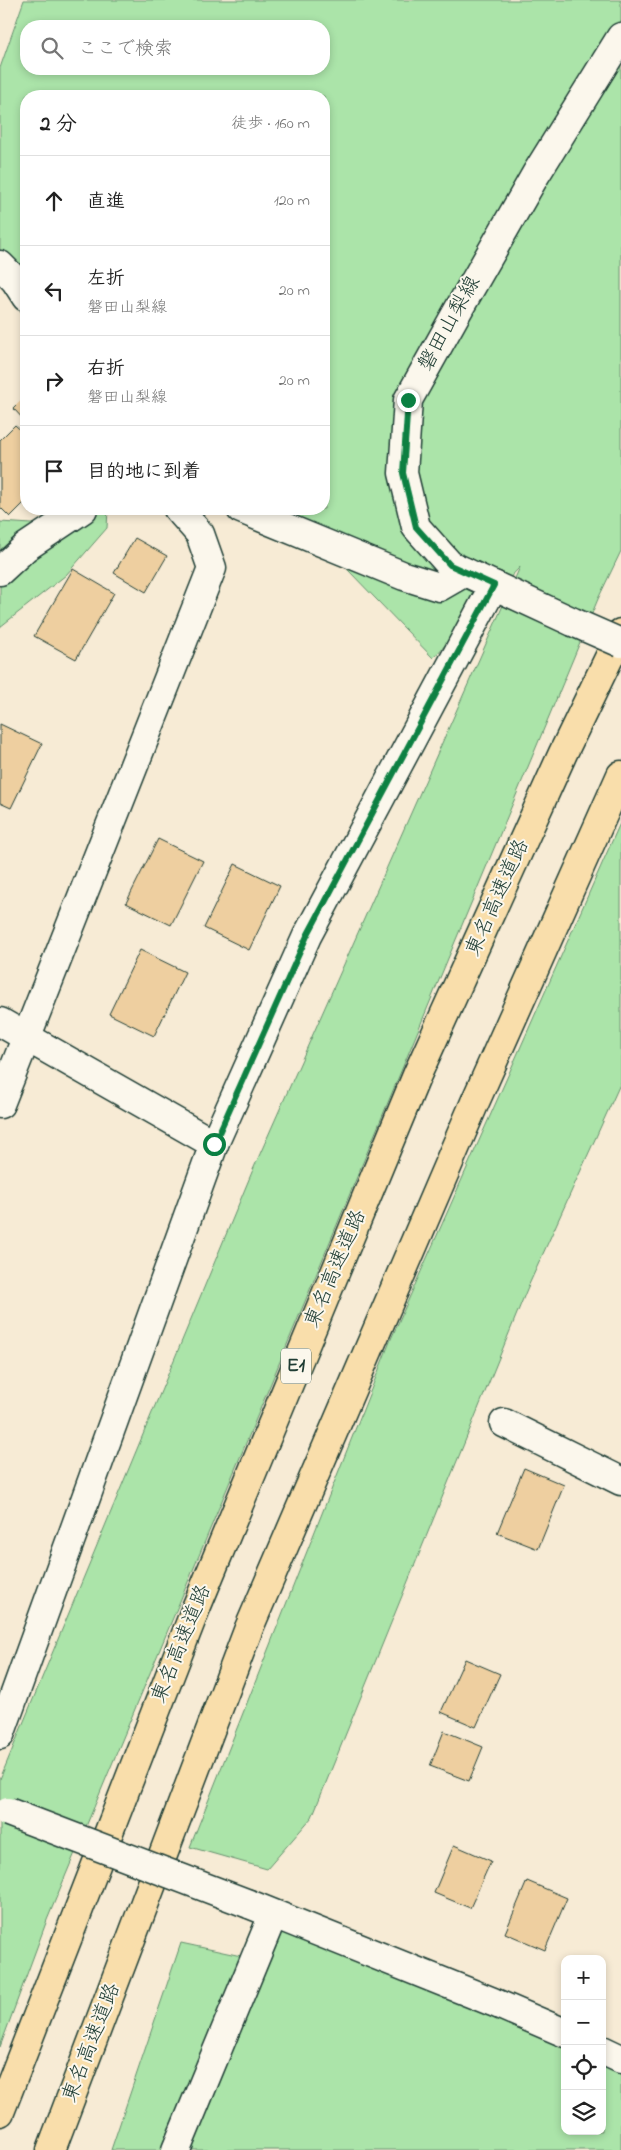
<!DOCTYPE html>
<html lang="ja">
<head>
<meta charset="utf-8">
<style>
	:root { --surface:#fff; --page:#f6f6f6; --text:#222; --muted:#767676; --line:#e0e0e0 }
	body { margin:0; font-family:"Indie Flower","Klee One",sans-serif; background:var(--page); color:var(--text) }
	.controls { position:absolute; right:15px; bottom:15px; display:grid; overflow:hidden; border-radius:10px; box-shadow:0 2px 8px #0003 }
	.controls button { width:45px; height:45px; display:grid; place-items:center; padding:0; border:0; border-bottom:1px solid var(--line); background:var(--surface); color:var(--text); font:25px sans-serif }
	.stop { position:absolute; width:15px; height:15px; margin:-11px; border:4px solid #0b8043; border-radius:50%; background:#fff }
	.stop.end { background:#0b8043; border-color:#fff; box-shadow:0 1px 5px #0008 }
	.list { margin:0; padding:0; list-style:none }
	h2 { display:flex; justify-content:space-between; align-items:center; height:65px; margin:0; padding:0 20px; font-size:21px }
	h2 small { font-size:16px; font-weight:400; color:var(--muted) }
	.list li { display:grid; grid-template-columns:32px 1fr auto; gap:15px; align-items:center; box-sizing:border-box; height:90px; padding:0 20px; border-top:1px solid var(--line) }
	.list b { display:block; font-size:19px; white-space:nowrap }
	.list p { margin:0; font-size:16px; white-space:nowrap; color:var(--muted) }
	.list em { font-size:16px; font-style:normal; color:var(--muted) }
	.icon { flex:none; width:28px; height:28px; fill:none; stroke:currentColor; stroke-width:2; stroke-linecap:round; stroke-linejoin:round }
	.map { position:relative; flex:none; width:621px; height:2150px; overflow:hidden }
	.search { position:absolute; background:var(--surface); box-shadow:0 2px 8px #0003; left:20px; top:20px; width:310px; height:55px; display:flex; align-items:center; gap:12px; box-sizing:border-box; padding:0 18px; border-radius:20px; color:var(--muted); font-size:19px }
	.panel { position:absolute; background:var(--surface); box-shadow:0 2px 8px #0003; left:20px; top:90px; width:310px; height:425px; border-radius:20px }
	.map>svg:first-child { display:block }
	.green { fill:#abe4a9; stroke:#65906e; fill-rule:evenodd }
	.building { fill:#eecfa0; stroke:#1f3d34 }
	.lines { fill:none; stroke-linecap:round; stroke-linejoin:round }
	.minor-casing { stroke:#1f3d34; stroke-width:31 }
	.tertiary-casing { stroke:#1f3d34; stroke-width:31 }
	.secondary-casing { stroke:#1f3d34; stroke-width:31 }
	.motorway-casing { stroke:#1f3d34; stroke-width:31 }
	.minor { stroke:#fbf7ec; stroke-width:28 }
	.tertiary { stroke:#fbf7ec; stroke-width:28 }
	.secondary { stroke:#fbf7ec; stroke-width:28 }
	.motorway { stroke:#f9deab; stroke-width:28 }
	.tertiary-bridge-casing { stroke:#1f3d34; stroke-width:31; stroke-linecap:butt }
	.secondary-bridge-casing { stroke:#1f3d34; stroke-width:31; stroke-linecap:butt }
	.tertiary-bridge { stroke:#fbf7ec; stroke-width:28 }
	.secondary-bridge { stroke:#fbf7ec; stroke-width:28 }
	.route { stroke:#0b8043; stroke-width:6 }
	.labels { text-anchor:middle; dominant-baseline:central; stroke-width:4; stroke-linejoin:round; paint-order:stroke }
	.shield { fill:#fbf7ec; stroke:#61756b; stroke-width:1 }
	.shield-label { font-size:20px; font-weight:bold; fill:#1f3d34 }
	.street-label { font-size:21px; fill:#1f3d34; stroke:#fbf7ec }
</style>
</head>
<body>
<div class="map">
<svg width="621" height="2150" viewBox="0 0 621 2150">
	<rect width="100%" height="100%" fill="#f7ebd5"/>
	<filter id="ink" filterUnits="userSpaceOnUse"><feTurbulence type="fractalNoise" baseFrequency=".02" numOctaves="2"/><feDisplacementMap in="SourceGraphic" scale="10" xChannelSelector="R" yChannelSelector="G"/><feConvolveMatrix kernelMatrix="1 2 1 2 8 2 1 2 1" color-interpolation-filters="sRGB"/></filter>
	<g filter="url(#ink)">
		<g class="green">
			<path d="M24,0H621V551L598,599L47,1920L0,2047V1779L252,1172L520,567L433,658L321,542L241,509H324V374L328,369L324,362V96H26V281L0,263V68ZM26,26H324V69H26Z"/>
			<polygon points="52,509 108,509 107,528 66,575 0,627 0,522 48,525"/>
			<polygon points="621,821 621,1082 527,1289 312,1817 267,1869 190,1847 391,1339"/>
			<polygon points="292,1922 565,2040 565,2131 602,2131 602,2057 621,2065 621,2150 111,2150 181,1943 255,1959"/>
		</g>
		<g class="building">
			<polygon points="26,395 26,422 13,408"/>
			<polygon points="15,425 26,435 26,463 22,468 26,472 26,501 10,517 0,507 0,440"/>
			<polygon points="135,538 167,556 146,592 114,573"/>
			<polygon points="73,569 114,593 76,659 34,636"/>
			<polygon points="0,724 42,744 11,808 0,803"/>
			<polygon points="158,839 203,861 171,925 126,903"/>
			<polygon points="235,864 280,886 249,950 204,928"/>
			<polygon points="140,950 185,972 154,1036 109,1014"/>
			<polygon points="524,1468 564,1485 538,1549 497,1533"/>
			<polygon points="465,1659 500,1674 476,1727 441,1712"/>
			<polygon points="444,1731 483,1747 469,1781 430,1766"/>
			<polygon points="454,1845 491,1861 470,1908 434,1893"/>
			<polygon points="527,1881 567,1898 545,1950 505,1933"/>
		</g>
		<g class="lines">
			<defs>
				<g id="minor">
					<polyline points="0,265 15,280 26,297"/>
					<polyline points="241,509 404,576 439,587 465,572"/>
					<polyline points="0,571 26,547 83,509"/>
					<polyline points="0,1022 214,1144"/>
					<polyline points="0,1104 212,568 200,534 178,509"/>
					<polyline points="504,1423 621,1481"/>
					<polyline points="0,1735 214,1144 307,936 494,585"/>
					<polyline points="176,2150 273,1915"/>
				</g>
				<g id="tertiary">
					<polyline points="249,1904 493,2002 565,2033"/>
					<polyline points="602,2050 621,2059"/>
				</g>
				<polyline id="secondary" points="573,622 450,565 416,527 403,473 408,400 461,305 536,174 621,37"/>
				<g id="motorway">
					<polyline points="0,2112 196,1608 417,1075 563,753 621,633"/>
					<polyline points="51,2150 249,1628 475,1102 621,775"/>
				</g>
			</defs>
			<use href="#minor" class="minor-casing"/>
			<use href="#tertiary" class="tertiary-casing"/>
			<use href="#secondary" class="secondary-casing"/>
			<use href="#motorway" class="motorway-casing"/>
			<use href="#minor" class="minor"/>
			<use href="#tertiary" class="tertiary"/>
			<use href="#secondary" class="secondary"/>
			<use href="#motorway" class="motorway"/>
			<defs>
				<polyline id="tertiary-bridge" points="8,1812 249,1904"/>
				<polyline id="secondary-bridge" points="573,622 621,643"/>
			</defs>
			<use href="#tertiary-bridge" class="tertiary-bridge-casing"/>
			<use href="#secondary-bridge" class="secondary-bridge-casing"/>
			<use href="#tertiary-bridge" class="tertiary-bridge"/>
			<use href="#secondary-bridge" class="secondary-bridge"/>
		</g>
	</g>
	<g class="lines" filter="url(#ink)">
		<polyline class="route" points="214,1144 307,936 494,585 450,565 416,527 403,473 408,400"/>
	</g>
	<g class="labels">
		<rect class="shield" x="281" y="1348.5" width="30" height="35" rx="4"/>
		<g class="shield-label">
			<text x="296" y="1366">E1</text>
		</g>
		<g class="street-label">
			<text transform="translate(450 324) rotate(-61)">磐田山梨線</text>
			<text transform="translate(498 898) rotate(-66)">東名高速道路</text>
			<text transform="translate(336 1269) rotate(-67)">東名高速道路</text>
			<text transform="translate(182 1644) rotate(-68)">東名高速道路</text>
			<text transform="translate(92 2043) rotate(-69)">東名高速道路</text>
		</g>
	</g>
</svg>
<div class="controls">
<button>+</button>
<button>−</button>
<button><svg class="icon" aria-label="locate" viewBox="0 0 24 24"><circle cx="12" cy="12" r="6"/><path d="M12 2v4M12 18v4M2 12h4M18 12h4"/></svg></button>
<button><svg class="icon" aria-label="layers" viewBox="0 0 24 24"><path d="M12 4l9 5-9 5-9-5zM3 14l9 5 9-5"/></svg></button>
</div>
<div class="stop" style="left:214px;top:1144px"></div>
<div class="stop end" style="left:408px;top:400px"></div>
<div class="search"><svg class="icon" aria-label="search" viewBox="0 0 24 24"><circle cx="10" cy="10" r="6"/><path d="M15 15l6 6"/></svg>ここで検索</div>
<section class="panel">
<h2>2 分<small>徒歩 · 160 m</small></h2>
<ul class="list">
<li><svg class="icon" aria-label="ahead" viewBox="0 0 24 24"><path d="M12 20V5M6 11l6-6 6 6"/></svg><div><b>直進</b></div><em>120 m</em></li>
<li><svg class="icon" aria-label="left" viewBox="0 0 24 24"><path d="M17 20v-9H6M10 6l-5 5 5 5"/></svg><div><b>左折</b><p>磐田山梨線</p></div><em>20 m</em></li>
<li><svg class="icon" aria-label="right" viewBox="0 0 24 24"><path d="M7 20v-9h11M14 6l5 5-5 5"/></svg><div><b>右折</b><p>磐田山梨線</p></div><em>20 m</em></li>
<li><svg class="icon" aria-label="arrive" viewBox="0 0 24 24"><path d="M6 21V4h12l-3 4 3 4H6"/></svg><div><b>目的地に到着</b></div></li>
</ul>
</section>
</div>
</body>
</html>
